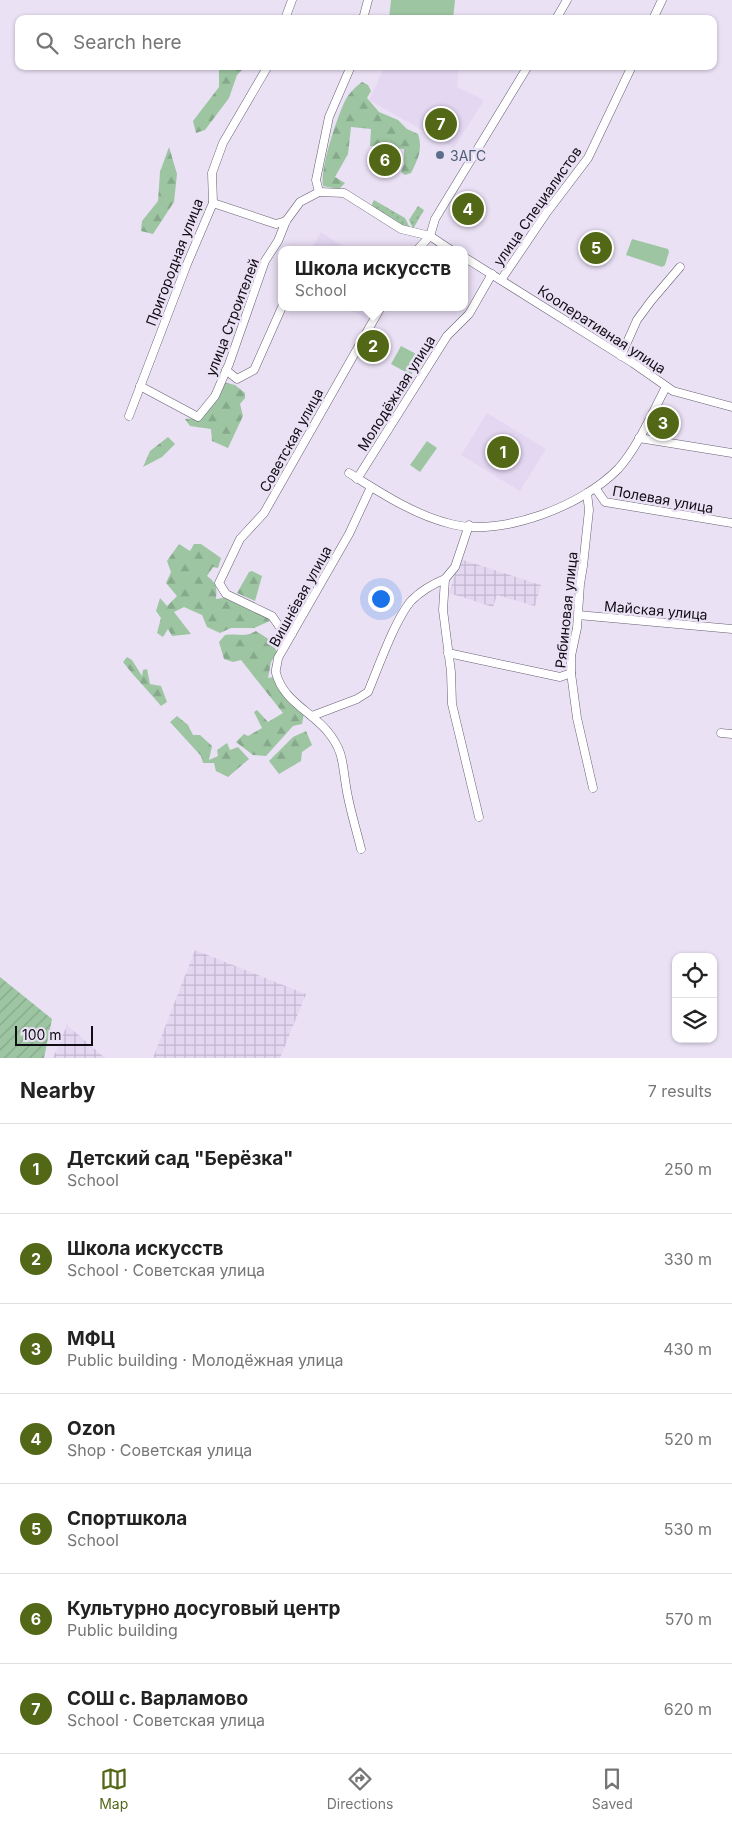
<!DOCTYPE html>
<html lang="en">
<head>
<meta charset="utf-8">
<style>
	:root { --surface:#fff; --page:#f2f2f2; --text:#222; --muted:#767676; --line:#e0e0e0; --accent:#536817 }
	body { margin:0; font-family:Inter,sans-serif; background:var(--page); color:var(--text) }
	.controls { position:absolute; right:15px; bottom:15px; display:grid; overflow:hidden; border-radius:10px; box-shadow:0 1px 4px #0004 }
	.controls button { width:45px; height:45px; display:grid; place-items:center; padding:0; border:0; border-bottom:1px solid var(--line); background:var(--surface); color:var(--text); font:25px sans-serif }
	.scale { position:absolute; left:15px; bottom:12px; width:78px; box-sizing:border-box; padding-left:5px; border:2px solid #110d14; border-top:0; font-size:14px; line-height:18px; white-space:nowrap; color:#110d14; -webkit-text-stroke:4px #eae1f5; paint-order:stroke }
	.you { position:absolute; left:380px; top:598px; width:18px; height:18px; margin:-12px; border:4px solid #fff; border-radius:50%; background:#1a73e8; box-shadow:0 0 0 8px #1a73e833 }
	.badge { display:grid; place-items:center; width:32px; height:32px; border-radius:50%; background:var(--accent); color:#fff; font-size:16px; font-weight:700 }
	.pin { position:absolute; translate:-50% -50%; border:2px solid #fff; box-shadow:0 1px 5px #0006 }
	.popup { position:absolute; left:278px; top:246px; width:190px; height:65px; box-sizing:border-box; display:grid; place-content:center; border-radius:10px; background:var(--surface); filter:drop-shadow(0 1px 4px #0005); font-size:16px; white-space:nowrap; color:var(--muted) }
	.popup b { font-size:19px; color:var(--text) }
	.popup::after { content:''; position:absolute; left:50%; top:100%; margin-left:-10px; border:10px solid transparent; border-top-color:var(--surface) }
	.list { margin:0; padding:0; list-style:none }
	h2 { display:flex; justify-content:space-between; align-items:center; height:65px; margin:0; padding:0 20px; font-size:21px }
	h2 small { font-size:16px; font-weight:400; color:var(--muted) }
	.list li { display:grid; grid-template-columns:32px 1fr auto; gap:15px; align-items:center; box-sizing:border-box; height:90px; padding:0 20px; border-top:1px solid var(--line) }
	.list b { display:block; font-size:19px; white-space:nowrap }
	.list p { margin:0; font-size:16px; white-space:nowrap; color:var(--muted) }
	.list em { font-size:16px; font-style:normal; color:var(--muted) }
	.icon { flex:none; width:28px; height:28px; fill:none; stroke:currentColor; stroke-width:2; stroke-linecap:round; stroke-linejoin:round }
	.map { position:relative; flex:none; width:732px; height:1058px; overflow:hidden }
	.search { position:absolute; background:var(--surface); box-shadow:0 1px 4px #0004; left:15px; right:15px; top:15px; height:55px; display:flex; align-items:center; gap:12px; box-sizing:border-box; padding:0 18px; border-radius:10px; color:var(--muted); font-size:19px }
	.sheet { height:695px; background:var(--surface) }
	nav { display:flex; justify-content:space-around; align-items:center; box-sizing:border-box; height:70px; border-top:1px solid var(--line); background:var(--surface); font-size:14px; color:var(--muted) }
	nav a { display:grid; justify-items:center; gap:2px }
	nav .on { color:var(--accent) }
	.map>svg:first-child { display:block }
	.built { fill:#e4d7f2 }
	.industrial { fill:url(#industrial-grid) }
	.grass { fill:url(#grass-dots) }
	.forest { fill:url(#forest-firs) }
	.park { fill:#9dc5a2 }
	.garden { fill:url(#garden-furrows) }
	.lines { fill:none; stroke-linecap:round; stroke-linejoin:round }
	.minor-casing { stroke:#685f71; stroke-width:9 }
	.minor { stroke:#fff; stroke-width:8 }
	.service-dot { fill:#5c6f8a; stroke:#eae1f5; stroke-width:2 }
	.labels { text-anchor:middle; dominant-baseline:central; stroke-width:5; stroke-linejoin:round; paint-order:stroke }
	.service-label { font-size:14px; fill:#4e5e75; stroke:#eae1f5; text-anchor:start }
	.street-label { font-size:14px; fill:#110d14; stroke:#eae1f5 }
</style>
</head>
<body>
<div class="map">
<svg width="732" height="1058" viewBox="0 0 732 1058">
	<defs>
		<pattern id="industrial-grid" width="8" height="8" patternUnits="userSpaceOnUse" patternTransform="scale(1.25)"><rect width="8" height="8" fill="#e4d7f2"/><path d="M0 4h8M4 0v8" fill="none" stroke="#c3b7cf"/></pattern>
		<pattern id="grass-dots" width="8" height="8" patternUnits="userSpaceOnUse" patternTransform="scale(1.25)"><rect width="8" height="8" fill="#9dc5a2"/><path d="M2 2h.1M6 6h.1" fill="none" stroke="#86a88b" stroke-width="1.8" stroke-linecap="round"/></pattern>
		<pattern id="forest-firs" width="22" height="20" patternUnits="userSpaceOnUse" patternTransform="scale(1.25)"><rect width="22" height="20" fill="#9dc5a2"/><path d="M5 1l3.5 6h-7zM16 11l3.5 6h-7z" fill="#86a88b"/></pattern>
		<pattern id="garden-furrows" width="10" height="10" patternUnits="userSpaceOnUse" patternTransform="scale(1.25)"><rect width="10" height="10" fill="#9dc5a2"/><path d="M-1 1l2-2M0 10L10 0M9 11l2-2" fill="none" stroke="#86a88b"/></pattern>
	</defs>
	<rect width="100%" height="100%" fill="#eae1f5"/>
	<g class="built">
		<polygon points="385,66 459,66 457,87 484,100 454,148 369,100"/>
		<polygon points="321,232 348,250 311,250"/>
		<polygon points="341,307 373,307 367,318"/>
		<polygon points="487,413 546,449 520,491 461,455"/>
	</g>
	<g class="industrial">
		<polygon points="460,559 541,585 535,606 497,595 493,607 449,593"/>
		<polygon points="195,950 306,994 280,1058 153,1058"/>
		<polygon points="67,1025 105,1058 53,1058"/>
	</g>
	<g class="grass">
		<polygon points="374,200 405,218 411,230 371,207"/>
		<polygon points="418,206 424,210 413,229 409,220"/>
	</g>
	<g class="forest">
		<polygon points="221,66 246,66 237,75 229,98 205,130 196,133 193,121 219,87 219,67"/>
		<path d="M362,82L368,85L371,91L367,98L379,112L398,120L407,129L418,134C423,149 418,159 411,173L405,175L401,172L404,164V149L370,146L371,129L351,127L348,154L335,177L345,183L339,189L323,186C320,168 336,121 344,103C348,94 354,88 362,82Z"/>
		<polygon points="169,147 177,174 174,202 153,234 141,231 142,221 158,201 160,172"/>
		<polygon points="223,382 235,385 245,393 245,398 240,404 243,416 228,448 212,441 211,429 190,426 185,419 197,418"/>
		<polygon points="168,437 175,444 162,457 143,467 150,451"/>
		<path d="M179,544L190,551L194,544H201L221,558L218,568L213,567L207,576C217,583 217,588 216,599L230,597L261,612L270,621L254,628H231L220,633L207,627L202,615L184,607L174,612L191,634L172,636L168,629L163,637L157,633L161,618L156,611L160,598L167,606L177,596L166,583L171,572L167,561Z"/>
		<polygon points="252,571 262,576 255,601 237,593 249,572"/>
		<path d="M256,631L270,640L277,652L271,662L268,678L274,677L292,705L304,713L302,724L293,726L266,756L253,755L236,742L244,734L248,736L262,728L254,712L257,710L268,722L283,713L241,660L233,662L224,659L219,642L225,635C238,633 244,638 256,631Z"/>
		<path d="M127,657L132,660L142,676L143,670L147,669L150,684L161,686L167,702L161,706C148,690 135,678 123,662Z"/>
		<polygon points="177,716 188,725 193,735 200,735 212,746 209,760 218,756 217,750 227,743 230,750 238,747 249,759 228,777 216,771 214,763 203,763 201,756 170,722"/>
		<polygon points="306,731 312,745 302,752 301,761 279,774 269,761 293,737"/>
	</g>
	<g class="park">
		<polygon points="391,0 455,0 453,19 389,19"/>
		<polygon points="632,239 668,249 669,252 665,265 662,267 626,255"/>
		<polygon points="401,346 422,357 411,375 391,364"/>
		<polygon points="427,441 437,448 420,472 410,465"/>
	</g>
	<polygon class="garden" points="0,977 52,1019 44,1058 0,1058"/>
	<g class="lines">
		<defs>
			<g id="minor">
				<polyline points="285,19 292,0"/>
				<polyline points="363,19 368,0"/>
				<polyline points="556,19 567,0"/>
				<polyline points="653,19 662,0"/>
				<polyline points="319,192 344,193 401,229 430,236 451,250"/>
				<polyline points="213,203 276,224 286,221"/>
				<polyline points="417,250 430,236 435,219 528,66"/>
				<polyline points="464,257 633,363 673,391 732,407"/>
				<polyline points="501,280 547,212 588,158 632,66"/>
				<polyline points="621,356 637,320 651,301 680,267"/>
				<polyline points="226,370 237,379 254,370 282,307"/>
				<polyline points="140,386 198,417 215,396 229,364 265,261 278,241 286,221 300,202 319,192 316,180 329,117 351,66"/>
				<polyline points="129,416 187,264 213,203 212,173 223,143 268,66"/>
				<polyline points="639,438 732,453"/>
				<path d="M349,473C381,493 414,515 451,524C502,537 582,506 618,469C638,447 652,413 666,387"/>
				<polyline points="357,479 447,336 469,314 492,274"/>
				<polyline points="596,489 605,502 732,523"/>
				<polyline points="587,493 589,510 583,566 580,584 577,628 571,656 571,673 577,718 593,788"/>
				<polyline points="469,525 455,567 445,579 443,610 451,672 452,704 479,817"/>
				<polyline points="578,615 732,629"/>
				<polyline points="292,634 279,626 272,616 226,594 219,583 240,539 264,513 381,307"/>
				<polyline points="448,653 560,677 571,673"/>
				<path d="M312,716L357,699L368,692C378,668 396,617 412,600C422,590 433,584 445,579"/>
				<polyline points="721,733 732,734"/>
				<path d="M361,849C356,828 349,807 346,786C342,763 344,752 328,732C312,712 283,701 276,673C275,669 278,663 278,658L349,534L371,487"/>
			</g>
		</defs>
		<use href="#minor" class="minor-casing"/>
		<use href="#minor" class="minor"/>
	</g>
	<circle class="service-dot" cx="440" cy="155" r="5"/>
	<g class="labels">
		<g class="service-label">
			<text x="450" y="155">ЗАГС</text>
		</g>
		<g class="street-label">
			<text transform="translate(537 206) rotate(-55)">улица Специалистов</text>
			<text transform="translate(174 262) rotate(-69)">Пригородная улица</text>
			<text transform="translate(232 317) rotate(-69)">улица Строителей</text>
			<text transform="translate(602 329) rotate(33)">Кооперативная улица</text>
			<text transform="translate(396 393) rotate(-58)">Молодёжная улица</text>
			<text transform="translate(291 440) rotate(-61)">Советская улица</text>
			<text transform="translate(663 499) rotate(10)">Полевая улица</text>
			<text transform="translate(300 596) rotate(-61)">Вишнёвая улица</text>
			<text transform="translate(566 610) rotate(-84)">Рябиновая улица</text>
			<text transform="translate(656 610) rotate(5)">Майская улица</text>
		</g>
	</g>
</svg>
<div class="controls">
<button><svg class="icon" aria-label="locate" viewBox="0 0 24 24"><circle cx="12" cy="12" r="6"/><path d="M12 2v4M12 18v4M2 12h4M18 12h4"/></svg></button>
<button><svg class="icon" aria-label="layers" viewBox="0 0 24 24"><path d="M12 4l9 5-9 5-9-5zM3 14l9 5 9-5"/></svg></button>
</div>
<div class="scale">100 m</div>
<div class="you"></div>
<div class="pin badge" style="left:503px;top:452px">1</div>
<div class="pin badge" style="left:373px;top:346px">2</div>
<div class="popup"><b>Школа искусств</b>School</div>
<div class="pin badge" style="left:663px;top:423px">3</div>
<div class="pin badge" style="left:468px;top:209px">4</div>
<div class="pin badge" style="left:596px;top:248px">5</div>
<div class="pin badge" style="left:385px;top:160px">6</div>
<div class="pin badge" style="left:441px;top:124px">7</div>
<div class="search"><svg class="icon" aria-label="search" viewBox="0 0 24 24"><circle cx="10" cy="10" r="6"/><path d="M15 15l6 6"/></svg>Search here</div>
</div>
<section class="sheet">
<h2>Nearby<small>7 results</small></h2>
<ul class="list">
<li><span class="badge">1</span><div><b>Детский сад &quot;Берёзка&quot;</b><p>School</p></div><em>250 m</em></li>
<li><span class="badge">2</span><div><b>Школа искусств</b><p>School · Советская улица</p></div><em>330 m</em></li>
<li><span class="badge">3</span><div><b>МФЦ</b><p>Public building · Молодёжная улица</p></div><em>430 m</em></li>
<li><span class="badge">4</span><div><b>Ozon</b><p>Shop · Советская улица</p></div><em>520 m</em></li>
<li><span class="badge">5</span><div><b>Спортшкола</b><p>School</p></div><em>530 m</em></li>
<li><span class="badge">6</span><div><b>Культурно досуговый центр</b><p>Public building</p></div><em>570 m</em></li>
<li><span class="badge">7</span><div><b>СОШ с. Варламово</b><p>School · Советская улица</p></div><em>620 m</em></li>
</ul>
</section>
<nav>
<a class="on"><svg class="icon" aria-label="map" viewBox="0 0 24 24"><path d="M3 6l6-2 6 2 6-2v14l-6 2-6-2-6 2zM9 4v14M15 6v14"/></svg>Map</a>
<a><svg class="icon" aria-label="directions" viewBox="0 0 24 24"><path d="M12 3l9 9-9 9-9-9zM9 14v-3h6M13 9l2 2-2 2"/></svg>Directions</a>
<a><svg class="icon" aria-label="saved" viewBox="0 0 24 24"><path d="M7 4h10v16l-5-4-5 4z"/></svg>Saved</a>
</nav>
</body>
</html>
